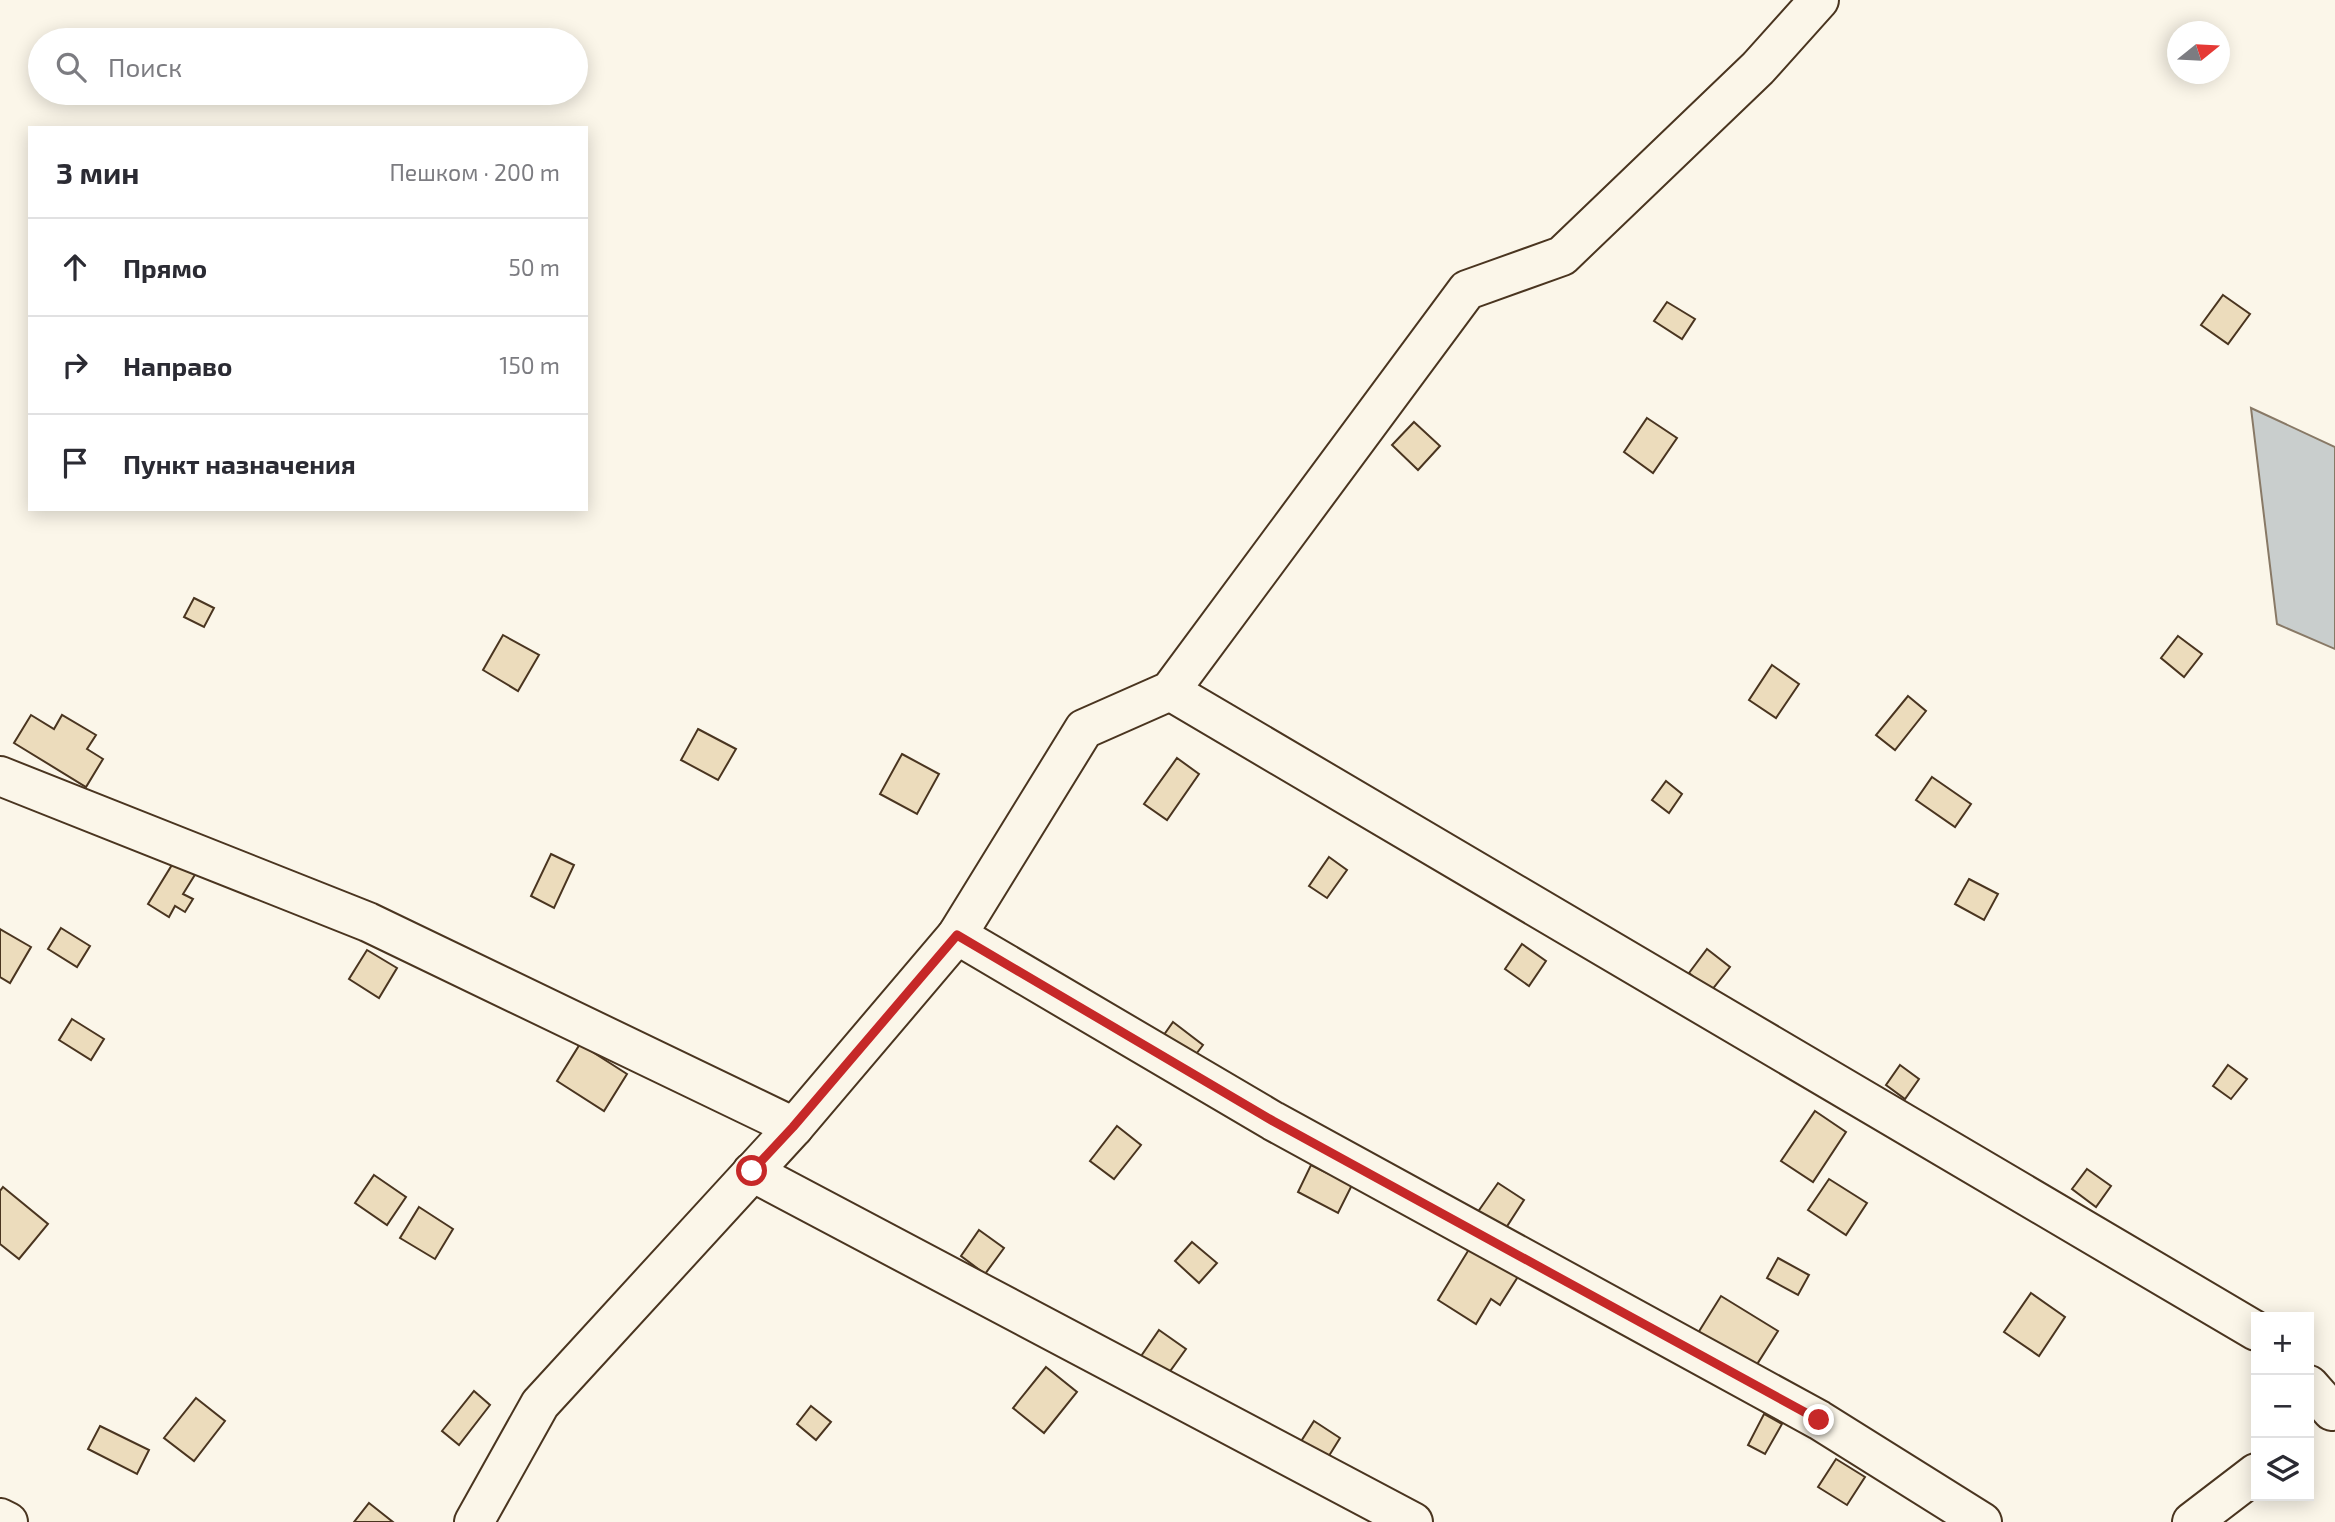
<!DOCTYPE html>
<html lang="ru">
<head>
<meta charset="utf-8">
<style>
	:root { --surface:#fff; --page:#f2f2f3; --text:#2b2b33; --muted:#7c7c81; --line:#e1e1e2 }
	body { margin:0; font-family:"Exo 2",sans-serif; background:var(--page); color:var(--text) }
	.controls { position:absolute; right:21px; bottom:21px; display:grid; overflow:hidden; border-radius:0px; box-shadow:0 4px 18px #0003 }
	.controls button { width:63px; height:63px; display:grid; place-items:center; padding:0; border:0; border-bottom:2px solid var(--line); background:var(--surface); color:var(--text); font:35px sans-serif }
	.compass { position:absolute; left:2167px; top:21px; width:63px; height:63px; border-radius:50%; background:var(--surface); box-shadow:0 4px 18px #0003; rotate:72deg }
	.stop { position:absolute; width:21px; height:21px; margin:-16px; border:5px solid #c62828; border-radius:50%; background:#fff }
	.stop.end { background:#c62828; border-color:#fff; box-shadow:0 2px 7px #0008 }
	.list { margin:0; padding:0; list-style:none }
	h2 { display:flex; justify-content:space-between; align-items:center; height:91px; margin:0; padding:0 28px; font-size:30px }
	h2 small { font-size:23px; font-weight:400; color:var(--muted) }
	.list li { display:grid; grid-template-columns:46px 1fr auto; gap:21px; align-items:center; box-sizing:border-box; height:98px; padding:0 28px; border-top:2px solid var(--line) }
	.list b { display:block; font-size:26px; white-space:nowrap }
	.list em { font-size:23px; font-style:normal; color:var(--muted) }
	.icon { flex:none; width:38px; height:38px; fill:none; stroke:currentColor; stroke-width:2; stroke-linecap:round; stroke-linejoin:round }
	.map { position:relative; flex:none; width:2335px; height:1522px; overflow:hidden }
	.search { position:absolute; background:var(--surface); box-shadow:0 4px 18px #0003; left:28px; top:28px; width:560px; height:77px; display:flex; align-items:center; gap:18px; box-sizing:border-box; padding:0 24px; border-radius:38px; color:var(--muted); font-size:26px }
	.panel { position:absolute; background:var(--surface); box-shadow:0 4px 18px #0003; left:28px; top:126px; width:560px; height:385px; border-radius:0px }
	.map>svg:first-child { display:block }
	.water { fill:#c9cecd; stroke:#887966; stroke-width:2 }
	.building { fill:#ecdcbc; stroke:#4a3520; stroke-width:2 }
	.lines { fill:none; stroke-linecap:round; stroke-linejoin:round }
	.minor-casing { stroke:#4a3520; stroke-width:42 }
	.minor { stroke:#fbf6e9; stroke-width:38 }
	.route { stroke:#c62828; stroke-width:9 }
</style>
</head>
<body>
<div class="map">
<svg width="2335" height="1522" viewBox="0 0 2335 1522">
	<rect width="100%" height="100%" fill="#fbf6e9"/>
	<polygon class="water" points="2251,408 2335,447 2335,649 2277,624"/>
	<g class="building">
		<polygon points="2223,295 2250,314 2228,344 2201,325"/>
		<polygon points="1667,302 1695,319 1682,339 1654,321"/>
		<polygon points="1647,418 1677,438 1653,473 1624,452"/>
		<polygon points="1414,422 1440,446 1418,470 1392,445"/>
		<polygon points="194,598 214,608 204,627 184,617"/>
		<polygon points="503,635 539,655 518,691 483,670"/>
		<polygon points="2178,636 2202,654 2184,677 2161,658"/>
		<polygon points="1772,665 1799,684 1776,718 1749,700"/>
		<polygon points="1908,696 1926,711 1895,750 1876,735"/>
		<polygon points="31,715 54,729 62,715 96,735 87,749 103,759 86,787 14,743"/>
		<polygon points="698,729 736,749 718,780 681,760"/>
		<polygon points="902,754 939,774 917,814 880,794"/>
		<polygon points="1177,758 1199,774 1167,820 1144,804"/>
		<polygon points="1932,777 1971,804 1955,827 1916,800"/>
		<polygon points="1666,781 1682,794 1669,813 1652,800"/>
		<polygon points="551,854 574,865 554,908 531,896"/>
		<polygon points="1329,857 1347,870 1327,898 1309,886"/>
		<polygon points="175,860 196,873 183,894 193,899 185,912 175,906 169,917 148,904"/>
		<polygon points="1969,879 1998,894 1984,920 1955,904"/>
		<polygon points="61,928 90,946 77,967 48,949"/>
		<polygon points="0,929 31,947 10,983 0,977"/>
		<polygon points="1522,944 1546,961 1529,986 1505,969"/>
		<polygon points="1707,949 1730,967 1711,991 1689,973"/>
		<polygon points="367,950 397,968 379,998 349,979"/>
		<polygon points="72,1019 104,1039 91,1060 59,1040"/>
		<polygon points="1173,1022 1203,1045 1190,1062 1161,1039"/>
		<polygon points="580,1044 627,1074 604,1111 557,1081"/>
		<polygon points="1900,1065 1919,1079 1905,1099 1886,1085"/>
		<polygon points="2228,1065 2247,1079 2231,1099 2213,1086"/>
		<polygon points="1815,1111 1846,1132 1813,1182 1781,1161"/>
		<polygon points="1117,1126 1141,1145 1114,1179 1090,1161"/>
		<polygon points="1311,1165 1352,1185 1338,1213 1298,1192"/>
		<polygon points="2087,1169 2111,1186 2096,1207 2072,1189"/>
		<polygon points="374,1175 406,1197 387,1225 355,1203"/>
		<polygon points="1829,1179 1867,1203 1846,1235 1808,1210"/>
		<polygon points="1498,1183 1524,1200 1502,1234 1475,1216"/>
		<polygon points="3,1187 48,1224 19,1259 0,1244 0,1191"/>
		<polygon points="419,1207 453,1229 435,1259 400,1238"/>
		<polygon points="979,1230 1004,1248 985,1274 961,1256"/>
		<polygon points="1192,1242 1217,1263 1199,1283 1175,1261"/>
		<polygon points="1471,1246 1519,1275 1500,1305 1491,1299 1476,1324 1438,1300"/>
		<polygon points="1778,1258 1809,1275 1798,1295 1767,1278"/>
		<polygon points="2031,1293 2065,1317 2039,1356 2004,1332"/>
		<polygon points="1721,1296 1778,1331 1754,1369 1698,1333"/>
		<polygon points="1159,1330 1186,1349 1163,1381 1137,1362"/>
		<polygon points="1046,1367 1077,1392 1044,1433 1013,1408"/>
		<polygon points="474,1391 490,1405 459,1445 442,1431"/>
		<polygon points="196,1398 225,1421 194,1461 164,1438"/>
		<polygon points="811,1406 831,1422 816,1440 797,1424"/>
		<polygon points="1764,1414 1782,1424 1765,1454 1748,1445"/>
		<polygon points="1314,1421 1340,1438 1327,1459 1300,1443"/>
		<polygon points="100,1426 149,1450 137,1474 88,1449"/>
		<polygon points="1836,1459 1865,1477 1847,1505 1818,1487"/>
		<polygon points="369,1503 393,1522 354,1522"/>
	</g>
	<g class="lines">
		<defs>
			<g id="minor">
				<polyline points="1170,691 2256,1331"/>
				<polyline points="0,776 368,922 794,1127"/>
				<polyline points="957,935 1273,1121 1819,1420 1982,1522"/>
				<polyline points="752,1172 1413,1522"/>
				<polyline points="2309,1385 2332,1411"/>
				<polyline points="0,1518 8,1522"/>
				<polyline points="474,1522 540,1404 794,1127 957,935 1084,729 1170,691 1467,290 1562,256 1758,68 1819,0"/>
				<polyline points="2192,1522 2256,1473"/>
			</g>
		</defs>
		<use href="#minor" class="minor-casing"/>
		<use href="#minor" class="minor"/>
	</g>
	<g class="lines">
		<polyline class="route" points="752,1171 793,1127 957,935 1273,1121 1819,1420"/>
	</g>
</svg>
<div class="controls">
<button>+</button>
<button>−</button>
<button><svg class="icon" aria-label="layers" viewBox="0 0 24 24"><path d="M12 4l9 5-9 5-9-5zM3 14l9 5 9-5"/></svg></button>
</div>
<svg class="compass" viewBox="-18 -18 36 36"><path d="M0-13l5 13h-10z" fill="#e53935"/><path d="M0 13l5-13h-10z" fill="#7c7c81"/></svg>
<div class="stop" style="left:752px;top:1171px"></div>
<div class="stop end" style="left:1819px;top:1420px"></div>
<div class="search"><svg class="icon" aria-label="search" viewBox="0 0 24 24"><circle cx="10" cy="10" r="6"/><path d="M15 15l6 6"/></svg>Поиск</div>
<section class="panel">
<h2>3 мин<small>Пешком · 200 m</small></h2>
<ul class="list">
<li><svg class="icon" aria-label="ahead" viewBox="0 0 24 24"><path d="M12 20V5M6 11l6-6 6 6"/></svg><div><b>Прямо</b></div><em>50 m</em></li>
<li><svg class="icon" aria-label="right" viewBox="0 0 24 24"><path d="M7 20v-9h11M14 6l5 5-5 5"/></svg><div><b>Направо</b></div><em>150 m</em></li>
<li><svg class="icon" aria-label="arrive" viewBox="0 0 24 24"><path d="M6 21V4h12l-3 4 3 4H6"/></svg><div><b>Пункт назначения</b></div></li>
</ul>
</section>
</div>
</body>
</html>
